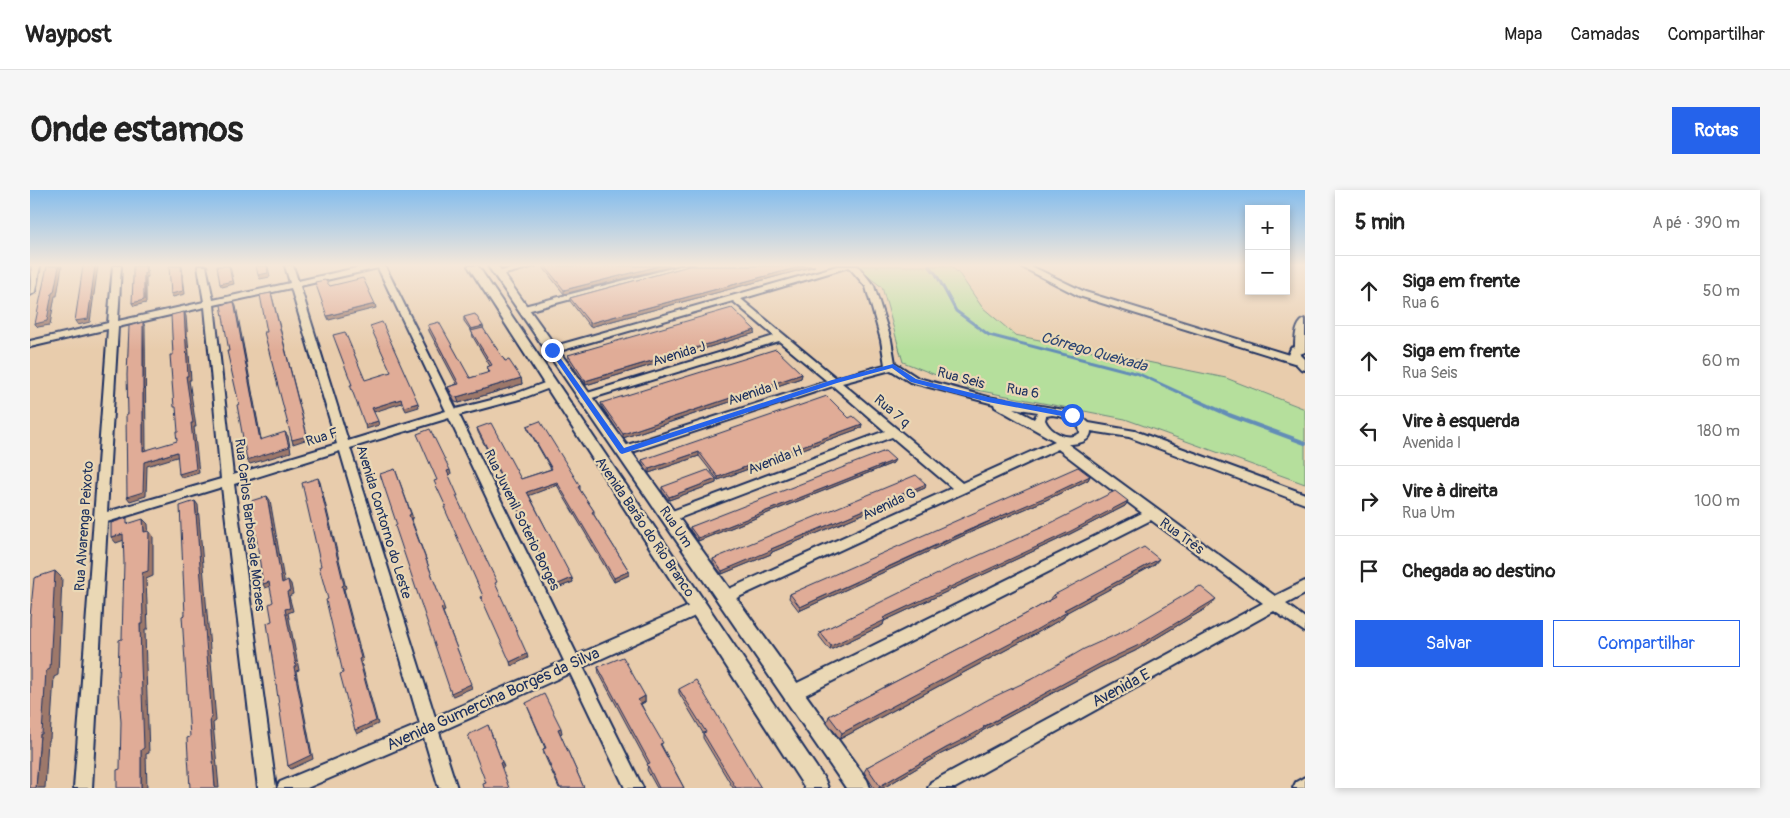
<!DOCTYPE html>
<html lang="pt">
<head>
<meta charset="utf-8">
<style>
	:root { --surface:#fff; --page:#f6f6f6; --text:#222; --muted:#767676; --line:#e0e0e0; --accent:#2563eb }
	body { margin:0; font-family:Pangolin,sans-serif; background:var(--page); color:var(--text) }
	.controls { position:absolute; right:15px; top:15px; display:grid; overflow:hidden; border-radius:0px; box-shadow:0 2px 8px #0003 }
	.controls button { width:45px; height:45px; display:grid; place-items:center; padding:0; border:0; border-bottom:1px solid var(--line); background:var(--surface); color:var(--text); font:25px sans-serif }
	.stop { position:absolute; width:15px; height:15px; margin:-11px; border:4px solid #2563eb; border-radius:50%; background:#fff }
	.stop.end { background:#2563eb; border-color:#fff; box-shadow:0 1px 5px #0008 }
	.list { margin:0; padding:0; list-style:none }
	h2 { display:flex; justify-content:space-between; align-items:center; height:65px; margin:0; padding:0 20px; font-size:21px }
	h2 small { font-size:16px; font-weight:400; color:var(--muted) }
	.list li { display:grid; grid-template-columns:32px 1fr auto; gap:15px; align-items:center; box-sizing:border-box; height:70px; padding:0 20px; border-top:1px solid var(--line) }
	.list b { display:block; font-size:19px; white-space:nowrap }
	.list p { margin:0; font-size:16px; white-space:nowrap; color:var(--muted) }
	.list em { font-size:16px; font-style:normal; color:var(--muted) }
	.actions { display:flex; gap:10px; padding:15px 20px }
	.actions a { flex:1; padding:11px 0; border:1px solid var(--accent); border-radius:0px; text-align:center; font-size:18px; color:var(--accent) }
	.actions .main { background:var(--accent); color:#fff }
	.icon { flex:none; width:28px; height:28px; fill:none; stroke:currentColor; stroke-width:2; stroke-linecap:round; stroke-linejoin:round }
	.map { position:relative; flex:none; width:1275px; height:598px; overflow:hidden; border-radius:0px }
	header { display:flex; align-items:center; gap:30px; box-sizing:border-box; height:70px; padding:0 25px; background:var(--surface); border-bottom:1px solid var(--line) }
	header strong { font-size:24px }
	nav { display:flex; gap:28px; margin-inline-start:auto; font-size:18px }
	.intro { display:flex; align-items:center; justify-content:space-between; box-sizing:border-box; height:120px; padding:0 30px }
	h1 { margin:0; font-size:35px }
	.button { padding:12px 22px; border-radius:0px; background:var(--accent); color:#fff; font-size:18px; font-weight:700 }
	main { display:flex; gap:30px; padding:0 30px }
	aside { flex:1; background:var(--surface); border-radius:0px; box-shadow:0 2px 8px #0003 }
	.map>svg:first-child { display:block }
	.green { fill:#b5df9c; stroke:#68877d }
	.lines { fill:none; stroke-linecap:round; stroke-linejoin:round }
	.stream-far1 { stroke:#648db7; stroke-width:3 }
	.stream { stroke:#648db7; stroke-width:4 }
	.minor-casing { stroke:#1b2f5e; stroke-width:4 }
	.tertiary-casing { stroke:#1b2f5e; stroke-width:4 }
	.minor { fill:#ead8b5; fill-rule:evenodd }
	.tertiary { fill:#ead8b5; fill-rule:evenodd }
	.wall { fill:#c19482; stroke:#1b2f5e }
	.shaded-wall { fill:#9d786a; stroke:#1b2f5e }
	.building { fill:#e0ac97; stroke:#1b2f5e }
	.route { fill:#2563eb }
	.labels { text-anchor:middle; dominant-baseline:central; stroke-width:4.5; stroke-linejoin:round; paint-order:stroke }
	.street-label { font-size:14px; fill:#1b2f5e; stroke:#ead8b5 }
	.water-label { font-size:15px; font-style:italic; fill:#2d4674; stroke:#ead8b5 }
	.near-street-label { font-size:16px; fill:#1b2f5e; stroke:#ead8b5 }
</style>
</head>
<body>
<header>
<strong>Waypost</strong>
<nav><a>Mapa</a><a>Camadas</a><a>Compartilhar</a></nav>
</header>
<div class="intro"><h1>Onde estamos</h1><a class="button">Rotas</a></div>
<main>
<div class="map">
<svg width="1275" height="598" viewBox="0 0 1275 598">
	<rect width="100%" height="100%" fill="#e8ccac"/>
	<filter id="ink" filterUnits="userSpaceOnUse"><feTurbulence type="fractalNoise" baseFrequency=".02" numOctaves="2"/><feDisplacementMap in="SourceGraphic" scale="10" xChannelSelector="R" yChannelSelector="G"/><feConvolveMatrix kernelMatrix="1 2 1 2 8 2 1 2 1" color-interpolation-filters="sRGB"/></filter>
	<g filter="url(#ink)">
		<polygon class="green" points="824,76 921,76 930,85 952,117 985,145 1196,188 1275,219 1275,294 1095,229 941,199 873,172 852,97"/>
		<g class="lines">
			<polyline class="stream-far1" points="899,76 906,84 926,121 959,145 1109,184 1168,211"/>
			<polyline class="stream" points="1166,210 1199,225 1275,253"/>
			<defs>
				<g id="minor">
					<polygon points="2,76 10,76 5,102 0,105"/>
					<path d="M83,76H91L88,131L174,112L168,76H176L183,110L260,93L255,76H263L268,91L335,76H355L426,219L485,204L517,192H525L526,194L525,196L493,208L429,225L547,465L664,414L669,412L674,414L676,418L674,422L553,477L613,598H595L540,483L409,542L427,598H409L394,548L277,598H247L250,592L390,534L310,261L204,294L246,598H228L192,297L77,332L62,598H44L78,139L0,157V151L78,133ZM348,78L416,221L318,251L270,96ZM261,98L307,254L203,285L184,115ZM175,117L191,289L77,322L88,137ZM419,228L534,471L405,527L320,258Z"/>
					<polygon points="489,76 505,76 468,86 464,83"/>
					<polygon points="650,76 664,76 493,122 488,119 490,117"/>
					<path d="M807,76H828L844,96L861,150L865,173L888,188L958,207L1040,221L1052,227L1059,233L1105,241L1275,304V314L1099,247L1061,241C1061,252 1047,254 1038,254L1245,406L1275,391V404L1256,414L1275,428V442L1244,421L925,598H898L901,592L1233,413L1121,330L769,508L763,510L757,508L755,503L757,498L1112,323L1028,259L700,411L695,413L690,411L688,407L690,403L922,298L862,247L644,330H634L633,327L634,324L855,241L803,196L596,264H588L586,261L588,258L797,191L749,151L559,209H551L550,207L551,205L744,146L703,111L526,162H518L517,160L518,158ZM819,77L836,97L851,150L855,175L806,188L711,109ZM861,180L880,192L964,214L965,217L1025,251L932,293L812,193ZM983,218L1008,222L1004,229ZM1022,225C1033,226 1042,229 1049,237L1050,243C1038,252 1020,242 1015,230L1016,226Z"/>
					<polygon points="990,76 1001,76 1055,102 1272,169 1273,171 1268,174 1264,173 1049,106"/>
					<path d="M1275,129V158L1270,161L1265,158C1265,148 1265,134 1275,129Z"/>
					<polygon points="1275,587 1275,598 1263,598 1266,592"/>
				</g>
				<g id="tertiary">
					<polygon points="438,76 448,76 795,590 798,598 775,598"/>
					<polygon points="458,76 468,76 837,590 840,598 816,598"/>
					<polygon points="1275,154 1275,162 1270,164 1275,169 1275,180 1271,179 1258,165 1261,158"/>
				</g>
			</defs>
			<use href="#minor" class="minor-casing"/>
			<use href="#tertiary" class="tertiary-casing"/>
			<use href="#minor" class="minor"/>
			<use href="#tertiary" class="tertiary"/>
		</g>
		<g class="wall">
			<polygon points="512,76 643,76 534,104"/>
			<polygon points="659,76 785,76 560,137 540,111 540,108"/>
			<polygon points="434,127 453,139 475,171 491,188 492,194 429,213 425,212 420,203 418,197 427,194 399,141 398,135 440,188 459,183 457,177 460,176 443,147 442,142 434,131"/>
			<polygon points="725,140 725,143 556,195 538,169 538,165"/>
			<polygon points="772,184 771,188 593,248 572,217 571,213"/>
			<polygon points="819,228 832,234 831,238 688,290 669,266 619,283 612,274 612,270"/>
			<polygon points="497,236 550,296 550,300 564,321 564,325 599,381 599,385 584,392 527,295 499,305 543,392 527,398 448,242 447,238 491,289 521,279 498,239"/>
			<polygon points="863,273 668,351 660,340 660,337"/>
			<polygon points="1060,286 1058,290 1016,310 939,343 769,421 759,408 760,404"/>
			<polygon points="686,289 686,293 639,310 632,301 632,297"/>
			<polygon points="896,294 895,298 742,362 741,364 692,384 683,373 683,369"/>
			<polygon points="1098,311 1095,316 1038,345 854,431 853,435 800,460 789,446 790,442 1013,337"/>
			<polygon points="1124,375 1037,422 1033,428 1000,447 810,549 797,532 799,526 994,425 1019,411 1024,405"/>
			<polygon points="1180,416 1105,461 1069,478 952,541 950,544 934,553 911,564 853,598 844,598 834,582 837,577 1000,490"/>
			<polygon points="568,477 615,506 615,512 611,514 633,558 654,598 627,598 617,580 618,574 569,483"/>
			<polygon points="649,499 731,598 703,598 673,548 673,543 649,503"/>
			<polygon points="496,513 532,543 530,544 554,598 529,598 514,564 513,559 515,558"/>
		</g>
		<g class="shaded-wall">
			<polygon points="29,76 32,76 27,106 25,106 20,135 8,137 5,134 22,103"/>
			<polygon points="65,76 68,76 60,132 48,135 45,131"/>
			<polygon points="115,76 117,76 118,87 116,87 116,113 104,116 102,113 114,83"/>
			<polygon points="151,76 152,76 155,104 143,107 141,104"/>
			<polygon points="199,76 200,76 204,94 192,97 190,94"/>
			<polygon points="237,76 238,76 240,87 230,89 228,85"/>
			<polygon points="629,76 643,76 534,104 534,100"/>
			<polygon points="773,76 785,76 560,137 560,133"/>
			<polygon points="241,103 242,106 278,249 263,254 262,250"/>
			<polygon points="204,112 206,116 232,254 230,250"/>
			<polygon points="345,114 346,118 299,130 297,126"/>
			<polygon points="154,122 156,126 161,190 159,190 166,237 164,237 169,283 152,288 149,284 161,233 156,186"/>
			<polygon points="113,132 115,136 116,265 113,261"/>
			<polygon points="453,136 454,140 442,143 441,139"/>
			<polygon points="725,140 725,143 556,195 555,191"/>
			<polygon points="772,184 771,188 593,248 593,244"/>
			<polygon points="491,188 492,194 429,213 427,207"/>
			<polygon points="371,209 372,213 344,222 342,218"/>
			<polygon points="388,213 389,217 376,221 374,217"/>
			<polygon points="348,231 349,235 336,239 335,235"/>
			<polygon points="832,234 831,238 688,290 688,287"/>
			<polygon points="255,242 258,246 261,262 220,274 217,270"/>
			<polygon points="147,262 150,266 117,276 116,306 100,311 97,307 114,272"/>
			<polygon points="669,262 669,266 619,283 619,279"/>
			<polygon points="865,270 863,273 668,351 668,348"/>
			<polygon points="365,279 383,328 381,328 415,421 413,422 442,498 423,506 421,503 379,325"/>
			<polygon points="420,280 421,284 418,285 417,281"/>
			<polygon points="1060,286 1058,290 1016,310 939,343 769,421 770,417"/>
			<polygon points="288,288 290,292 316,398 314,399 333,471 331,472 348,534 327,544 325,540 329,469"/>
			<polygon points="686,289 686,293 639,310 639,307"/>
			<polygon points="527,292 527,295 498,306 497,302"/>
			<polygon points="896,294 895,298 742,362 741,364 692,384 692,381 741,359"/>
			<polygon points="237,306 240,310 255,396 252,393"/>
			<polygon points="165,311 168,315 186,531 183,533 189,598 185,598 180,529"/>
			<polygon points="1098,311 1095,316 1038,345 854,431 853,435 800,460 801,456 853,428"/>
			<polygon points="113,329 118,334 119,347 114,342"/>
			<polygon points="119,341 123,346 123,386 116,389 118,439 115,439 116,478 119,563 116,564 117,598 111,598 110,434 112,383"/>
			<polygon points="93,344 97,349 86,353 81,347"/>
			<polygon points="1129,369 1124,375 1030,426 1034,420"/>
			<polygon points="25,381 32,388 28,485 24,487 20,549 18,550 15,598 6,598 10,544 16,481"/>
			<polygon points="599,381 599,385 584,392 584,388"/>
			<polygon points="542,388 543,392 527,398 526,395"/>
			<polygon points="258,390 261,394 263,404 259,406 263,421 258,423 269,480 266,481 283,569 261,579 258,576 264,477 255,419"/>
			<polygon points="239,392 241,396 235,398 233,394"/>
			<polygon points="1186,409 1180,416 1105,461 1069,478 952,541 950,544 934,553 911,564 853,598 849,598 850,596 916,558"/>
			<polygon points="1037,422 1033,428 1000,447 810,549 812,543"/>
			<polygon points="497,464 498,468 481,476 480,472"/>
			<polygon points="615,506 615,512 609,515 608,510"/>
			<polygon points="458,535 474,577 472,578 470,573"/>
			<polygon points="531,538 532,543 530,544 528,539"/>
		</g>
		<g class="building">
			<polygon points="17,76 29,76 24,102 22,103 17,131 5,134"/>
			<polygon points="53,76 65,76 58,129 45,131"/>
			<polygon points="103,76 115,76 116,83 114,83 114,110 102,113 103,88"/>
			<polygon points="139,76 151,76 153,101 141,104"/>
			<polygon points="187,76 199,76 202,91 190,94"/>
			<polygon points="226,76 237,76 238,83 228,85"/>
			<polygon points="515,76 629,76 534,100"/>
			<polygon points="659,76 773,76 560,133 540,108"/>
			<polygon points="333,88 345,114 297,126 285,92 295,90 300,96"/>
			<polygon points="241,103 277,246 262,250 234,142 237,142 230,105"/>
			<polygon points="204,112 230,250 255,242 259,257 217,270 207,215 209,214 197,161 199,161 191,115"/>
			<polygon points="702,118 725,140 555,191 538,165"/>
			<polygon points="154,122 158,186 156,186 163,233 161,233 166,279 149,284 147,262 114,272 113,302 97,307 96,224 98,224 97,185 99,136 113,132 113,261 147,251 146,242 148,242 146,217 144,217 140,165 143,165 141,125"/>
			<polygon points="445,124 453,136 441,139 434,127"/>
			<polygon points="352,132 388,213 374,217 371,209 342,218 348,231 335,235 320,195 322,195 303,145 315,142 335,190 361,182 340,136"/>
			<polygon points="409,132 440,188 460,182 457,177 462,175 441,141 453,138 475,171 479,170 491,188 427,207 423,206 418,197 429,194 398,135"/>
			<polygon points="746,159 772,184 593,244 571,213"/>
			<polygon points="797,206 819,228 823,226 832,234 688,287 669,262 619,279 612,270"/>
			<polygon points="510,231 550,296 548,297 564,321 562,322 599,381 584,388 527,292 497,302 542,388 526,395 447,238 461,233 491,289 522,279 497,236"/>
			<polygon points="400,239 420,280 417,281 428,306 426,306 467,392 465,393 497,464 480,472 451,407 453,406 414,317 416,317 404,291 407,290 387,244"/>
			<polygon points="855,261 865,270 668,348 660,337"/>
			<polygon points="1048,277 1060,286 1018,306 941,339 770,417 760,404"/>
			<polygon points="365,279 381,324 379,325 414,417 411,418 441,494 421,503 365,336 367,335 350,284"/>
			<polygon points="678,280 686,289 639,307 632,297"/>
			<polygon points="886,285 896,294 741,359 742,360 692,381 683,369"/>
			<polygon points="288,288 314,395 312,396 331,468 329,469 346,531 325,540 310,484 313,483 296,410 298,409 289,377 291,376 272,293"/>
			<polygon points="1085,301 1098,311 1041,341 853,428 855,430 801,456 790,442 918,379 1013,337"/>
			<polygon points="237,306 252,393 258,390 260,401 257,402 260,418 255,419 266,476 264,477 281,565 258,576 237,433 242,431 239,414 243,412 239,392 233,394 221,311"/>
			<polygon points="165,311 182,528 180,529 185,598 160,598 157,548 160,547 152,426 155,425 150,316"/>
			<polygon points="97,328 97,334 113,329 114,342 119,341 118,381 112,383 113,434 110,434 111,473 114,558 111,560 111,598 87,598 87,580 90,579 91,532 88,489 89,450 92,449 94,372 93,344 81,347 81,333"/>
			<polygon points="1114,357 1129,369 1034,420 1037,422 1004,441 812,543 799,526 994,425 1026,407 1024,405"/>
			<polygon points="25,381 20,479 16,481 12,544 10,544 6,598 0,598 0,427 4,388"/>
			<polygon points="1170,396 1186,409 1111,454 1075,471 953,537 954,538 938,547 916,558 850,596 837,577 959,509 1000,490 1054,459 1092,442"/>
			<polygon points="593,467 615,506 608,510 633,553 630,554 654,598 629,598 617,574 620,573 568,477"/>
			<polygon points="666,490 731,598 706,598 673,543 676,542 649,499"/>
			<polygon points="514,504 531,538 528,539 554,598 530,598 513,559 516,558 496,513"/>
			<polygon points="458,535 472,572 470,573 479,598 454,598 453,594 456,593 438,545"/>
		</g>
	</g>
	<linearGradient id="sky" x2="0" y2="1"><stop stop-color="#86bdec"/><stop offset="0.47" stop-color="#f5e8da"/><stop offset="1" stop-color="#f5e8da" stop-opacity="0"/></linearGradient>
	<rect width="1275" height="160" fill="url(#sky)"/>
	<polygon class="route" points="522,158 524,159 594,258 802,190 863,174 886,189 958,207 1042,223 1046,225 1042,228 958,212 881,192 862,178 807,193 592,264 590,263 519,160"/>
	<g class="labels">
		<g class="street-label">
			<text transform="translate(649 164) rotate(-17)">Avenida J</text>
			<text transform="translate(931 188) rotate(15)">Rua Seis</text>
			<text transform="translate(993 201) rotate(10)">Rua 6</text>
			<text transform="translate(723 203) rotate(-18)">Avenida I</text>
			<text transform="translate(862 221) rotate(40)">Rua 7 q</text>
			<text transform="translate(292 247) rotate(-17)">Rua F</text>
			<text transform="translate(745 270) rotate(-21)">Avenida H</text>
			<text transform="translate(859 314) rotate(-25)">Avenida G</text>
			<text transform="translate(492 330) rotate(64)">Rua Juvenil Soterio Borges</text>
			<text transform="translate(354 332) rotate(73)">Avenida Contorno do Leste</text>
			<text transform="translate(220 335) rotate(83)">Rua Carlos Barbosa de Moraes</text>
			<text transform="translate(54 336) rotate(-86)">Rua Alvarenga Peixoto</text>
			<text transform="translate(615 337) rotate(56)">Avenida Barão do Rio Branco</text>
			<text transform="translate(646 337) rotate(55)">Rua Um</text>
			<text transform="translate(1152 346) rotate(36)">Rua Três</text>
		</g>
		<g class="water-label">
			<text transform="translate(1064 162) rotate(16)">Córrego Queixada</text>
		</g>
		<g class="near-street-label">
			<text transform="translate(1091 498) rotate(-28)">Avenida E</text>
			<text transform="translate(463 509) rotate(-24)">Avenida Gumercina Borges da Silva</text>
		</g>
	</g>
</svg>
<div class="controls">
<button>+</button>
<button>−</button>
</div>
<div class="stop" style="left:1042px;top:225px"></div>
<div class="stop end" style="left:522px;top:160px"></div>
</div>
<aside>
<h2>5 min<small>A pé · 390 m</small></h2>
<ul class="list">
<li><svg class="icon" aria-label="ahead" viewBox="0 0 24 24"><path d="M12 20V5M6 11l6-6 6 6"/></svg><div><b>Siga em frente</b><p>Rua 6</p></div><em>50 m</em></li>
<li><svg class="icon" aria-label="ahead" viewBox="0 0 24 24"><path d="M12 20V5M6 11l6-6 6 6"/></svg><div><b>Siga em frente</b><p>Rua Seis</p></div><em>60 m</em></li>
<li><svg class="icon" aria-label="left" viewBox="0 0 24 24"><path d="M17 20v-9H6M10 6l-5 5 5 5"/></svg><div><b>Vire à esquerda</b><p>Avenida I</p></div><em>180 m</em></li>
<li><svg class="icon" aria-label="right" viewBox="0 0 24 24"><path d="M7 20v-9h11M14 6l5 5-5 5"/></svg><div><b>Vire à direita</b><p>Rua Um</p></div><em>100 m</em></li>
<li><svg class="icon" aria-label="arrive" viewBox="0 0 24 24"><path d="M6 21V4h12l-3 4 3 4H6"/></svg><div><b>Chegada ao destino</b></div></li>
</ul>
<div class="actions"><a class="main">Salvar</a><a>Compartilhar</a></div>
</aside>
</main>
</body>
</html>
